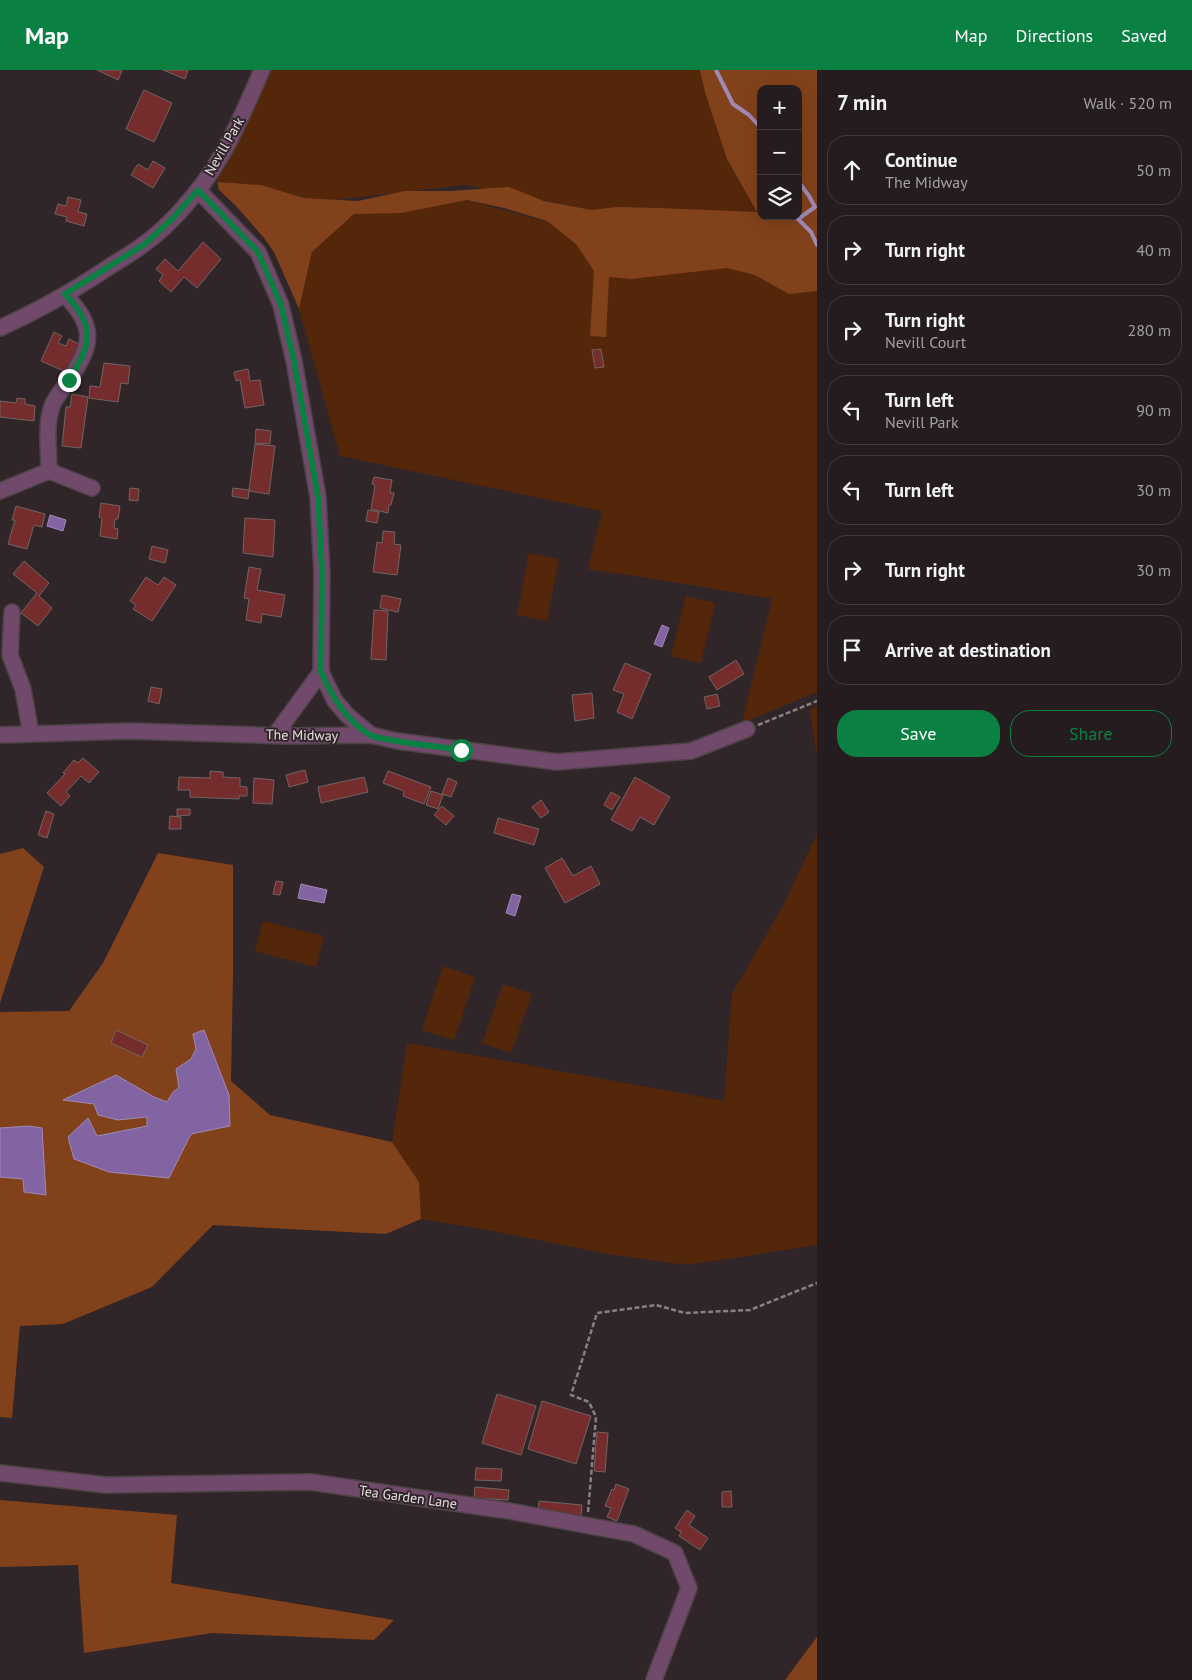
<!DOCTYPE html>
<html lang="en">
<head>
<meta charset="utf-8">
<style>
	:root { --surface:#241c1e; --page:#30292b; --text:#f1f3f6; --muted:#a3a1a4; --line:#413a3c; --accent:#0b8043 }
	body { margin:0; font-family:"PT Sans",sans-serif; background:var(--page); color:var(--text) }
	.controls { position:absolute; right:15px; top:15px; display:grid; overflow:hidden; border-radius:10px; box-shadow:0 5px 20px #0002 }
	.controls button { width:45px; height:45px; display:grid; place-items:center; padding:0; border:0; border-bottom:1px solid var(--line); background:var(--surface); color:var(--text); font:25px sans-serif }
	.stop { position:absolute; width:15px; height:15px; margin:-11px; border:4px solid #0b8043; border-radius:50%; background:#fff }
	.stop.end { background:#0b8043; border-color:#fff; box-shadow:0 1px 5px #0008 }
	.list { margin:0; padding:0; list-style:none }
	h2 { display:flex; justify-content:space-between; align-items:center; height:65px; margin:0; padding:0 20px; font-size:21px }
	h2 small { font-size:16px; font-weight:400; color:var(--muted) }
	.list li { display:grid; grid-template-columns:32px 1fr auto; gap:15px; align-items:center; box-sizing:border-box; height:70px; margin:0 10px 10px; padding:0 10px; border:1px solid var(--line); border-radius:20px }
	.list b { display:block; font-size:19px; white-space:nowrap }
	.list p { margin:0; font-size:16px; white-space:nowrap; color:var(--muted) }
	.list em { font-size:16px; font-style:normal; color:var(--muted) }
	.actions { display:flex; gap:10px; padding:15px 20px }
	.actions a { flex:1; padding:11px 0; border:1px solid var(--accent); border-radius:20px; text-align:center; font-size:18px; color:var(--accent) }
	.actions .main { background:var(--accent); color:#fff }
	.icon { flex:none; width:28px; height:28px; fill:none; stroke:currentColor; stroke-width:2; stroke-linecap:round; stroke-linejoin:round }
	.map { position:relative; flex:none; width:817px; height:1610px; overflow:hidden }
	header { display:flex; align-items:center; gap:30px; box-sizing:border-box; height:70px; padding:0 25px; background:var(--accent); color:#fff }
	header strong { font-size:24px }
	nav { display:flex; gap:28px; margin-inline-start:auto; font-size:18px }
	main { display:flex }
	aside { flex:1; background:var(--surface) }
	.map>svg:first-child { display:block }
	.green { fill:#55270a }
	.forest { fill:#81421b; fill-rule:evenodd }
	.water { fill:#8264a2; stroke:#a089b5 }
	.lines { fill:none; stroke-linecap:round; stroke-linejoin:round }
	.stream { stroke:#a089b5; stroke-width:4 }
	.building { fill:#742d2c; stroke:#726463 }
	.minor-casing { stroke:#4d4346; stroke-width:18 }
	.path { stroke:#8a8082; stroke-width:2.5; stroke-dasharray:5 2.5; stroke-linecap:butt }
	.minor { stroke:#70496b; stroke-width:15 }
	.route { stroke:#0b8043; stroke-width:6 }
	.labels { text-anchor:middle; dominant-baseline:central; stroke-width:4; stroke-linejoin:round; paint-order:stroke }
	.street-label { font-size:14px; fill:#e7dfe1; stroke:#302528 }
</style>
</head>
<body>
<header>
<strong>Map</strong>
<nav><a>Map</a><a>Directions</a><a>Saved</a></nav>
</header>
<main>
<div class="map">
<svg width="817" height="1610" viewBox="0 0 817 1610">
	<rect width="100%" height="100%" fill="#302528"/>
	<g class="green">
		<path d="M270,0H817L798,19H761V140L758,142L592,140L465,115L334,130L304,128L261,115L217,112C218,100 229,89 235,78C249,53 259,26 270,0Z"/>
		<polygon points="467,130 588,163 817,215 817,622 742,653 772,529 692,515 588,499 602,441 340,386 299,239 312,182 354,144"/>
		<polygon points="529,483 559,489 547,551 517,545"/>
		<polygon points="686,526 715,533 701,593 671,586"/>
		<polygon points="817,637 817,686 810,640"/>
		<polygon points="817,764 817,1175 687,1195 608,1184 483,1159 421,1149 419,1112 392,1072 407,973 724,1031 732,924 783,836"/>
		<polygon points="263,851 324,866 316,897 255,881"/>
		<polygon points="443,896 475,907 454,970 422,960"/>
		<polygon points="503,914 532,924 511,983 482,973"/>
	</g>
	<g class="forest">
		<path d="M700,0H817V221L789,224L755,205L727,198L631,209L609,207L606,267L590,266L594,201L576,174L547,151L504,138L467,130L401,143L354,144L312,182L299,239L274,182L264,168L236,136L219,120L217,112L261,115L304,128L358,131L405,121H450L509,117L544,131L592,140L616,137L658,138L757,142L727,89L705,22ZM761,19H798V146H761Z"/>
		<polygon points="23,778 44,797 0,933 0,784"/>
		<polygon points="158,783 233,795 233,905 231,1011 270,1045 392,1072 419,1112 421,1149 386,1164 213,1155 152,1217 63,1254 20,1256 12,1348 0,1347 0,942 69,941 103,893"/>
		<polygon points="0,1430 177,1445 171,1513 394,1550 374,1570 212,1563 84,1583 78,1495 0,1497"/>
		<polygon points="817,1567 817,1610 785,1610"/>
	</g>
	<g class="water">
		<polygon points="50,445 66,450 63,461 47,456"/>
		<polygon points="662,555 669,558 662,577 654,574"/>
		<polygon points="301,814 327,820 324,833 298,828"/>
		<polygon points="512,824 521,826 515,846 506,843"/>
		<polygon points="204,960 229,1025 230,1056 191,1064 169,1108 109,1102 74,1089 68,1067 88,1048 97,1066 147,1056 147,1047 118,1050 98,1045 94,1034 63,1030 116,1005 154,1027 167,1032 173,1022 179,1018 176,999 191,989 196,979 193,964"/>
		<polygon points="29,1056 42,1058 46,1125 24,1122 23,1109 0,1107 0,1058"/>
	</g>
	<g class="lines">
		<g class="stream">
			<polyline points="716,0 733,34 749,45 761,58"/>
			<polyline points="798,111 809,126 815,137 798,149 811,162 817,175"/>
		</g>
	</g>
	<g class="building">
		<polygon points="97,0 121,0 122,1 118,10"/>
		<polygon points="163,0 188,0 185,9"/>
		<polygon points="144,20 172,33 154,72 126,59"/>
		<polygon points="153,91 165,98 153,118 131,105 138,94 148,100"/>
		<polygon points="68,127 81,130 78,142 87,144 84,156 66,151 67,147 55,144 58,134 66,136"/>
		<polygon points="203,172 221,189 197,218 184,207 171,222 159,211 163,205 156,199 165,189 178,201"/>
		<polygon points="54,262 62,266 58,273 66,276 69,269 79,274 66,302 41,291"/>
		<polygon points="601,279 604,297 595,298 592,280"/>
		<polygon points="104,293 130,296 128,314 121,313 118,332 89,328 90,316 100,317"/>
		<polygon points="248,299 250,311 260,310 264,335 245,338 240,310 236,311 234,302"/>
		<polygon points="72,324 88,327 81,378 62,376 66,337 70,337"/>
		<polygon points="17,328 25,329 25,334 35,336 34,351 0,347 0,331 16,333"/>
		<polygon points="256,359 271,361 270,374 255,373"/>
		<polygon points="255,374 275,376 269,424 249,421"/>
		<polygon points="374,407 392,410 390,423 394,423 391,435 389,435 388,443 371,439 375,415 372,414"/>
		<polygon points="130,418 139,419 138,431 129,430"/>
		<polygon points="233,418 249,420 248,429 232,426"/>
		<polygon points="101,433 120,436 118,449 115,449 114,458 118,459 117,469 100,466 102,448 99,447"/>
		<polygon points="16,436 45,444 42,457 34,455 27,479 8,474 15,450 12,450"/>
		<polygon points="368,440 379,442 377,453 366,451"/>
		<polygon points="245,448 275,450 273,487 243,483"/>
		<polygon points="383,461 395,462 394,474 401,475 397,505 373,502 377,472 382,473"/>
		<polygon points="152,476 168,480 165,493 149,489"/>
		<polygon points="24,491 49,513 39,526 52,538 38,556 21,543 37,523 13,504"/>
		<polygon points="249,497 261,499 257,520 285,525 281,547 262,544 261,553 246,550 249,529 244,528"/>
		<polygon points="146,507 158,515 164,507 176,515 152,551 133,539 136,535 130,531"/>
		<polygon points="382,525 401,529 398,542 380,538"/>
		<polygon points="374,540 388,541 386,590 371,589"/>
		<polygon points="736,590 744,604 717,620 709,607"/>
		<polygon points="625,593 651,604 632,649 617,642 624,624 613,620"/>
		<polygon points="151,617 162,619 159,634 148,631"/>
		<polygon points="592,623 594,648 575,651 572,625"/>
		<polygon points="717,624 720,636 707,639 704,627"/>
		<polygon points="83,688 99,702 89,713 81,706 66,722 70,726 61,736 47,723 65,704 63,703 74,690 78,693"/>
		<polygon points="305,700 308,712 289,717 286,705"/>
		<polygon points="210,701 223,702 223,707 240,708 240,716 247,717 247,726 239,726 239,729 190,727 190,720 178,720 179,707 210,708"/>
		<polygon points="388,701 431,717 424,734 403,726 404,721 383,713"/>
		<polygon points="364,707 368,722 321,733 318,717"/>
		<polygon points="635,707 670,727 654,755 640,747 632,761 611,750"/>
		<polygon points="254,708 274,710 272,734 253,733"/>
		<polygon points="448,708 457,712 451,727 442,724"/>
		<polygon points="431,721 443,725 438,739 426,735"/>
		<polygon points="611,722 620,727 612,740 604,735"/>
		<polygon points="541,730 549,742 541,748 532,737"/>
		<polygon points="442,736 454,746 446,755 434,745"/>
		<polygon points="177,739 190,739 190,745 177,746"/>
		<polygon points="46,741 54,744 47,768 38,765"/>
		<polygon points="170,746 181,747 181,759 169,759"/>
		<polygon points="498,748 539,759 534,775 494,763"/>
		<polygon points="562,788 573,806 591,796 600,814 565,833 545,798"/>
		<polygon points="276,811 283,812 280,825 273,824"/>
		<polygon points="116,960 148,975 142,987 111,973"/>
		<polygon points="497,1324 536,1336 521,1385 482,1373"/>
		<polygon points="542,1331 591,1346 576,1394 528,1379"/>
		<polygon points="597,1362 608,1363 605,1402 594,1401"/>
		<polygon points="476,1398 502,1399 501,1411 475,1410"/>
		<polygon points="616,1414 629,1419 617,1451 607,1447 611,1438 605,1436 612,1419 614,1420"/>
		<polygon points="475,1417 509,1420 508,1430 474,1428"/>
		<polygon points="731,1421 732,1437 722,1437 722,1422"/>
		<polygon points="539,1431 582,1435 581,1446 538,1442"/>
		<polygon points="687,1440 695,1446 689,1455 708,1468 700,1480 679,1466 681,1462 675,1458"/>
	</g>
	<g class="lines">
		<defs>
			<g id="minor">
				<polyline points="198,120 258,182 281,235 294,291 318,427 322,503 321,602 275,665"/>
				<path d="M0,258C35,242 68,224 100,203C114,193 130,185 144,174C164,160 183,139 198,120C226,85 244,41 262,0"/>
				<path d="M49,401C49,379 45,357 52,336C56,326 64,318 69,310C93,274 96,257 65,225"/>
				<polyline points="0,421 49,401 92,418"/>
				<polyline points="12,542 10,585 23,619 31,664"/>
				<polyline points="321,602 335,631 348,646 371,665"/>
				<polyline points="0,665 130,661 285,666 371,665 397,671 557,692 691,681 747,659"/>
				<polyline points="0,1403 106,1415 311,1412 509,1441 634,1464 675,1483 689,1518 654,1610"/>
			</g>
		</defs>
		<use href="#minor" class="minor-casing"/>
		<g class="path">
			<polyline points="758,655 817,631"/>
			<polyline points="588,1442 596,1347 589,1332 571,1325 597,1243 656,1235 685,1243 750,1240 817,1213"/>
		</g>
		<use href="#minor" class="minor"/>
	</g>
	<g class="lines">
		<path class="route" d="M69,310C91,274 97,257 65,224L145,174L173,148L198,120L258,182L281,235L294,291L318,427L322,502L321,602C332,627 346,650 370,665C374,667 380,668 385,669C410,674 435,676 461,680"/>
	</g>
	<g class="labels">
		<g class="street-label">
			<text transform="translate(224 76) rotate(-60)">Nevill Park</text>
			<text transform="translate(302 665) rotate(1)">The Midway</text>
			<text transform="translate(408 1427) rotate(8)">Tea Garden Lane</text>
		</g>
	</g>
</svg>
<div class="controls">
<button>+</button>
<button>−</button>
<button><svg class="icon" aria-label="layers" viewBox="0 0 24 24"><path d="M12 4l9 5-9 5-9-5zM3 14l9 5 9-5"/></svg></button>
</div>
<div class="stop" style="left:461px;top:680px"></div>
<div class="stop end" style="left:69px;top:310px"></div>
</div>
<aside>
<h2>7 min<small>Walk · 520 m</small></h2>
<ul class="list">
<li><svg class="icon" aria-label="ahead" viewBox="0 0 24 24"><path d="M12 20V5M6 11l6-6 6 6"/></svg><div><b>Continue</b><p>The Midway</p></div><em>50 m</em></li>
<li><svg class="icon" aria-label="right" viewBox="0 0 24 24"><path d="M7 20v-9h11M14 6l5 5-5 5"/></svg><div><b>Turn right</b></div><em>40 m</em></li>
<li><svg class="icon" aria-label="right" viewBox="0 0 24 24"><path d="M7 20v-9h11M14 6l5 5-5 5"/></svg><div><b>Turn right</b><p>Nevill Court</p></div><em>280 m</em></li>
<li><svg class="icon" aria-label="left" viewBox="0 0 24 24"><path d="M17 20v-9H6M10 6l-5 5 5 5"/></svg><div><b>Turn left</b><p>Nevill Park</p></div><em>90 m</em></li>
<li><svg class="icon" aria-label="left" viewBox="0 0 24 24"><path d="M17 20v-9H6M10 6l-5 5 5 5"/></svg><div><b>Turn left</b></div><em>30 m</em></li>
<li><svg class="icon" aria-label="right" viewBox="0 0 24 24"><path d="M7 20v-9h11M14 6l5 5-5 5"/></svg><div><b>Turn right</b></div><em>30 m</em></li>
<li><svg class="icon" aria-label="arrive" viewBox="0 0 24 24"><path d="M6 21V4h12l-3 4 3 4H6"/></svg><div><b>Arrive at destination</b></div></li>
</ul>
<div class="actions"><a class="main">Save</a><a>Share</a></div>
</aside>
</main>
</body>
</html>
